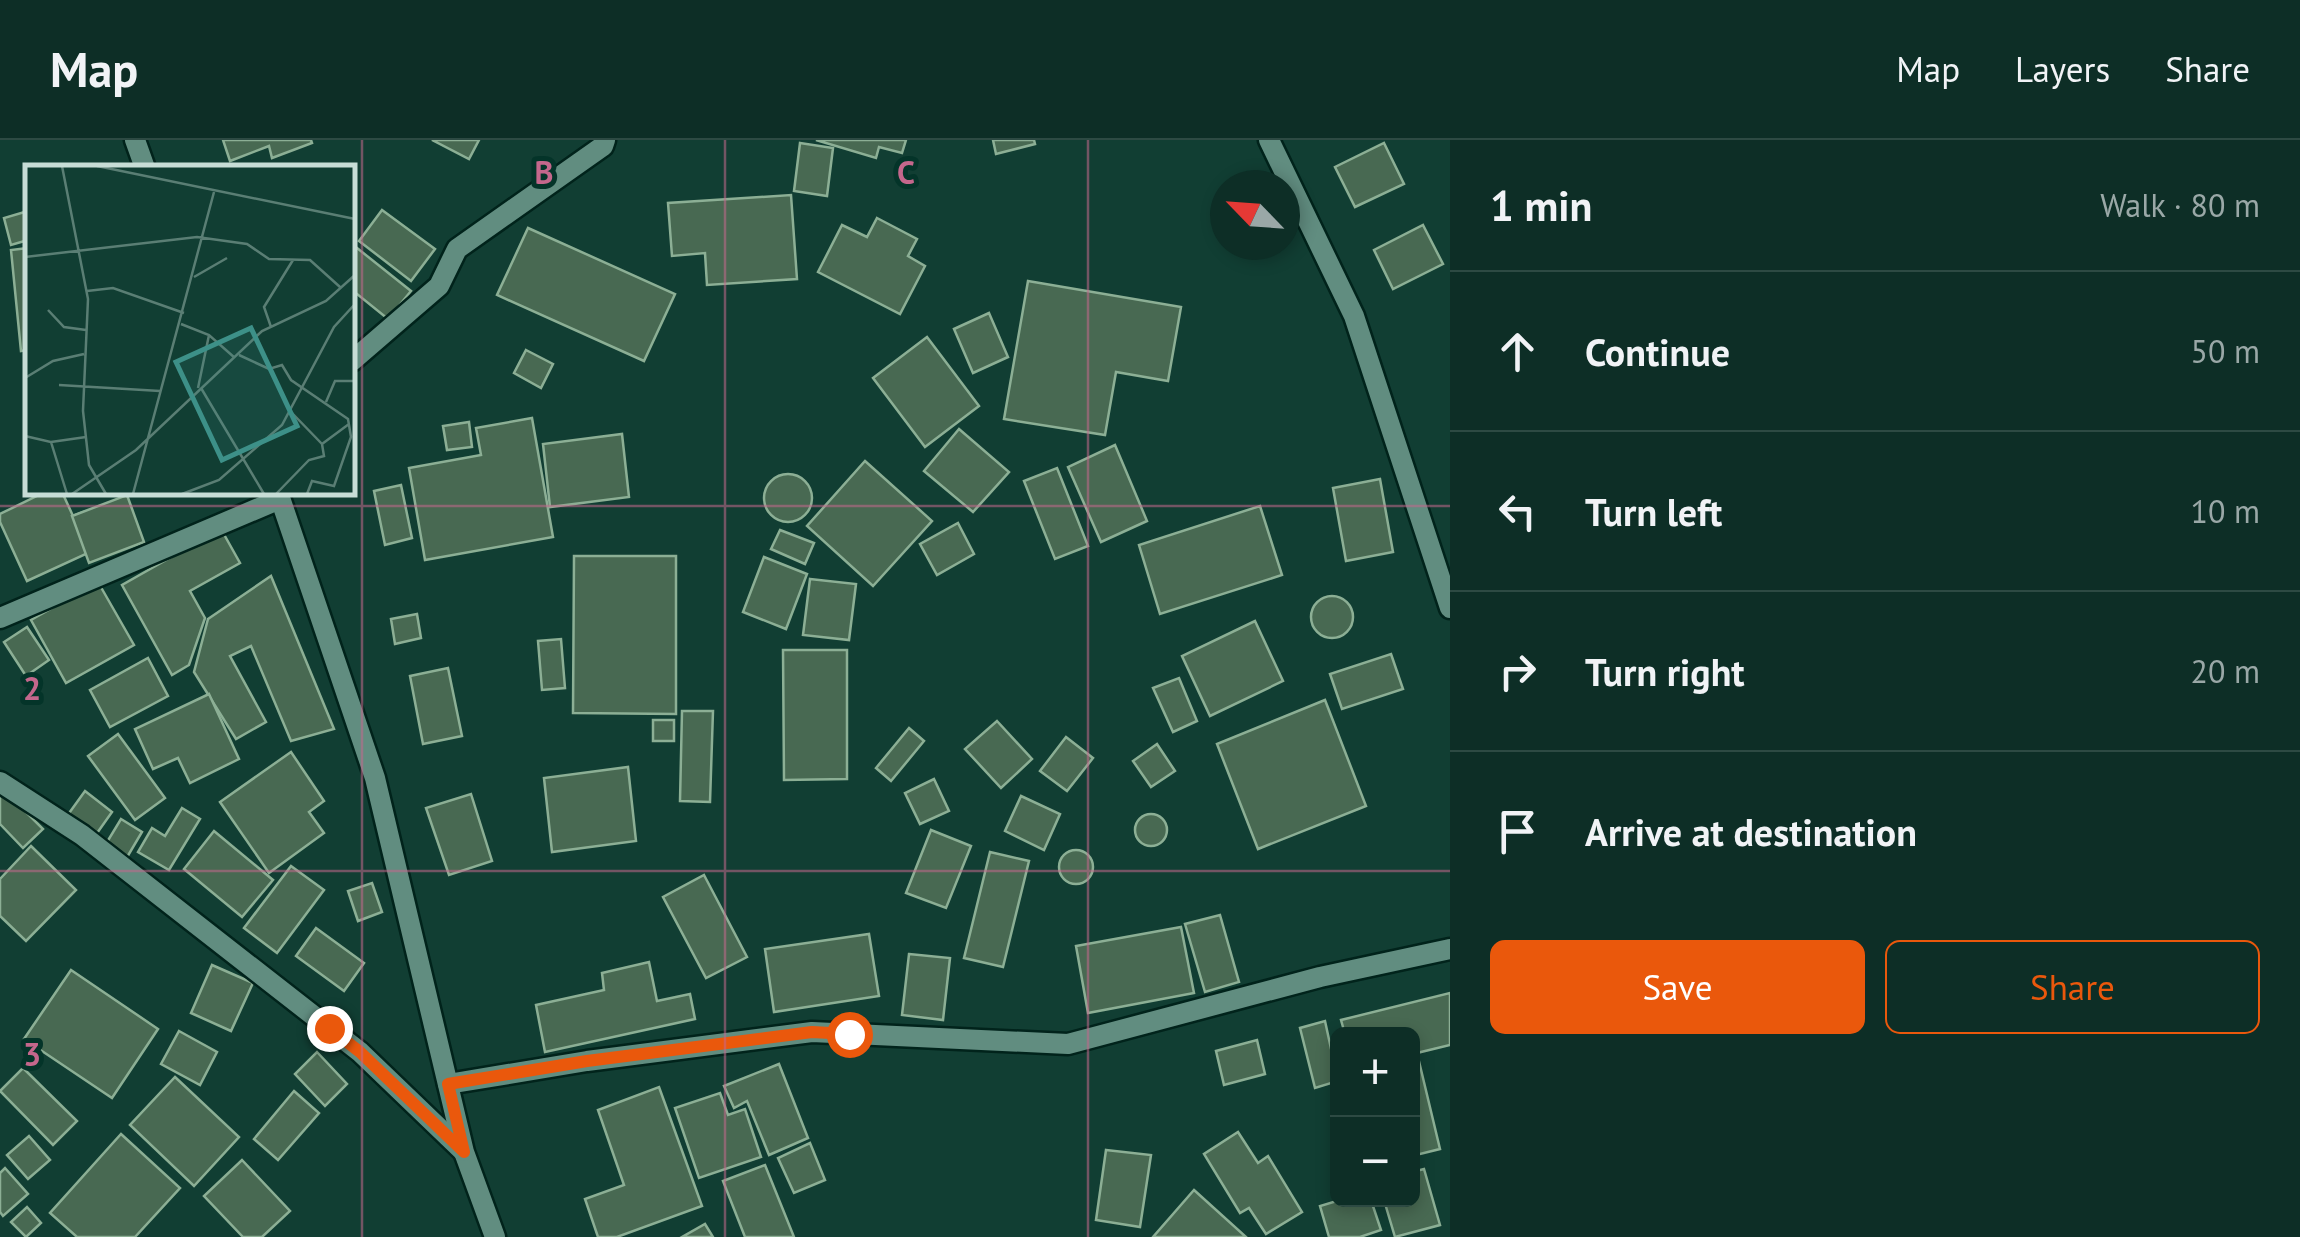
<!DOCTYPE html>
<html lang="en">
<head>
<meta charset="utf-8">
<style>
	:root { --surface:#0d2e26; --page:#1b3a32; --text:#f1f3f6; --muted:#9aa8a7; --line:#2d4a43; --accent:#ea580c }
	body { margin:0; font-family:"PT Sans",sans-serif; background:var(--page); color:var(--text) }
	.controls { position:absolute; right:30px; bottom:30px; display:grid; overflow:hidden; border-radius:15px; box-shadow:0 5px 15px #0003 }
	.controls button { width:90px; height:90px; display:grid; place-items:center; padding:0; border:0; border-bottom:2px solid var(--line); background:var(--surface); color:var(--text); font:50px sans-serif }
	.compass { position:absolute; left:1210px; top:30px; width:90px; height:90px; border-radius:50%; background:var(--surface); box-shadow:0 5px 15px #0003; rotate:295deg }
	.stop { position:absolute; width:30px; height:30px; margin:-22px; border:8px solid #ea580c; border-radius:50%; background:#fff }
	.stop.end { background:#ea580c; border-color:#fff; box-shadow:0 2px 10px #0008 }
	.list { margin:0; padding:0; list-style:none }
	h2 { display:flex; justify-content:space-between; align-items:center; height:130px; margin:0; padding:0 40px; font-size:42px }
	h2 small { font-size:32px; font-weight:400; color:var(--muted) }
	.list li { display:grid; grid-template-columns:65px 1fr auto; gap:30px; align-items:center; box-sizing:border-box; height:160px; padding:0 40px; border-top:2px solid var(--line) }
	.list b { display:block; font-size:38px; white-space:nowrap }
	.list em { font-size:32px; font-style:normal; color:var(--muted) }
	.actions { display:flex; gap:20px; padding:30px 40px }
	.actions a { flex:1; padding:22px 0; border:2px solid var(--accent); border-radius:15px; text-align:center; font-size:35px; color:var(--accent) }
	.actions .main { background:var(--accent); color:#fff }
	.icon { flex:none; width:55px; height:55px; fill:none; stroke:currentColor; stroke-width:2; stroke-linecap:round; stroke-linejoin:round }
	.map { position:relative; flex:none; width:1450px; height:1097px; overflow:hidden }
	header { display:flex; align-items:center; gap:60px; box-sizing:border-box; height:140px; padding:0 50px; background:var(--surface); border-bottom:2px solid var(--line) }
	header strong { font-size:48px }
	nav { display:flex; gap:55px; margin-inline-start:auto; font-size:35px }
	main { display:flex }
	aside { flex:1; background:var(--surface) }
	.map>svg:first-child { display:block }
	.building { fill:#486952; stroke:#8caf95; stroke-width:2.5 }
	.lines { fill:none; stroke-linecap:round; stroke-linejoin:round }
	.minor-casing { stroke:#01231b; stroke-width:25 }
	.minor { stroke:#618d80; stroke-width:20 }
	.route { stroke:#ea580c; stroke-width:12 }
	.grid { fill:none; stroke:#c4678c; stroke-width:2.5; stroke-opacity:0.55 }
	.inset-road { fill:none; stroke:#5a7e74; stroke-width:2.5 }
	.view { fill:#3d9088; fill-opacity:0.15; stroke:#3d9088; stroke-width:5 }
	.inset-edge { fill:none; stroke:#c7ddd6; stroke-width:5 }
	.grid-label { font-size:32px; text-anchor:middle; font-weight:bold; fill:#c4678c; stroke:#043429; stroke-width:10; stroke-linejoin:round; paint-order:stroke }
</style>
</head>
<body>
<header>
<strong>Map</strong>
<nav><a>Map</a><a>Layers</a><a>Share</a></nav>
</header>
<main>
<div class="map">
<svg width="1450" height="1097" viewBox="0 0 1450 1097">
	<rect width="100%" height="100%" fill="#113e33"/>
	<g class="building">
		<polygon points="223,0 311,0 312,3 272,18 269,6 230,21"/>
		<polygon points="432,0 479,0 469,19"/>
		<polygon points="816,0 906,0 902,13 879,7 876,18"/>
		<polygon points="993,0 1034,0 1035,4 996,14"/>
		<polygon points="800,3 833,8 827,56 794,51"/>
		<polygon points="1384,3 1404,44 1355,67 1335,27"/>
		<polygon points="791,55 797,139 707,145 705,113 672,116 668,63"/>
		<polygon points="382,70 435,109 411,141 359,101"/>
		<polygon points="28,71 28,100 11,105 4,78"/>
		<polygon points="877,78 917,99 908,116 925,126 900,174 818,132 842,85 867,97"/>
		<polygon points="1423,85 1443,124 1393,149 1374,110"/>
		<polygon points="528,88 675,154 644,221 497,155"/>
		<polygon points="352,104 411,151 388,179 352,150"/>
		<polygon points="28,108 28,210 21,211 11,110"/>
		<polygon points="1028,141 1181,167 1168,241 1116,232 1105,295 1004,279"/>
		<polygon points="989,173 1008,217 973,233 954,189"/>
		<polygon points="927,197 979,266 925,307 873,238"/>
		<polygon points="526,210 553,224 541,248 514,233"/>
		<polygon points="532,278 553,397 425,420 409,328 481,315 476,288"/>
		<polygon points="469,282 472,307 447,310 443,286"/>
		<polygon points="959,289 1009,332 973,372 924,331"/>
		<polygon points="622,294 629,357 550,367 543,304"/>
		<polygon points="1115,305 1147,381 1101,402 1068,327"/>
		<polygon points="865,321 932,381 873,446 807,386"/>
		<polygon points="1057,328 1088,406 1055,419 1024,341"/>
		<circle cx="788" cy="358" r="24"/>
		<polygon points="1380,339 1393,412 1346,421 1333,348"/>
		<polygon points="401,345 412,398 385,405 374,351"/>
		<polygon points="45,352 62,352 73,376 83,372 99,408 27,441 0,382 0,374"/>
		<polygon points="127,355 144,402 89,423 72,376"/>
		<polygon points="1260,366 1282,435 1160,474 1139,405"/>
		<polygon points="958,383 974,414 937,435 920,404"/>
		<polygon points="221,389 240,423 190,451 205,478 189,525 172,535 122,445"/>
		<polygon points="780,390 814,403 805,424 771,409"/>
		<polygon points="574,416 676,416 676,574 573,573"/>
		<polygon points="764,417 807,434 786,489 743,472"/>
		<polygon points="271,436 334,589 291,601 251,506 230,516 266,582 236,599 194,532 208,479"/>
		<polygon points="810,439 856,444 849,500 803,495"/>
		<polygon points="98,442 134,505 66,543 31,480"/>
		<circle cx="1332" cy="477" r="21"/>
		<polygon points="417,474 421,498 395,504 391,479"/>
		<polygon points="1255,481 1283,541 1210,576 1182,516"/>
		<polygon points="27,487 49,520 26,536 4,502"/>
		<polygon points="561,499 565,548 542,550 538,501"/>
		<polygon points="783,510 847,510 847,639 784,640"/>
		<polygon points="1391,514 1403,549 1342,569 1330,534"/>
		<polygon points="148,518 168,556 110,587 90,550"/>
		<polygon points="448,528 462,596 423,604 410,536"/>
		<polygon points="1179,538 1197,581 1173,592 1153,548"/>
		<polygon points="209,554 239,619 190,643 178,618 153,629 135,589"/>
		<polygon points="1325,560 1366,666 1258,709 1217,604"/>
		<polygon points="682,571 713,571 710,662 680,661"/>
		<rect x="653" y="580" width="21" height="21"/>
		<polygon points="997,581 1032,619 1001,648 965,609"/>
		<polygon points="909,588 924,601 891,641 876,628"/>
		<polygon points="118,594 165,658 135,680 88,616"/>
		<polygon points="1066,597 1093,618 1067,651 1040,631"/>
		<polygon points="1157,604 1175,631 1151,647 1133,621"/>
		<polygon points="291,612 324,661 309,672 324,693 269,733 220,662"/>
		<polygon points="628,627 636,701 552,712 544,638"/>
		<polygon points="934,639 949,671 920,684 905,653"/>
		<polygon points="4,650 43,689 23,708 0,684 0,654"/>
		<polygon points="85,651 112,672 95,696 67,676"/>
		<polygon points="471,654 492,721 449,735 426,668"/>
		<polygon points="1021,656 1060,674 1044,710 1005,691"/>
		<polygon points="182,668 200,679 169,730 138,712 152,688 165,696"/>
		<circle cx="1151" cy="690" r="16"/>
		<polygon points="121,679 142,692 126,719 104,707"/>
		<polygon points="931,690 971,706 946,768 906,753"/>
		<polygon points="214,691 273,740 242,777 184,729"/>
		<polygon points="31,706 76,750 26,801 0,776 0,739"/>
		<circle cx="1076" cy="727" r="17"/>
		<polygon points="990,712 1029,721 1003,827 964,818"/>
		<polygon points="291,726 324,750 277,813 244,788"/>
		<polygon points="704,735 747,817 706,838 663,757"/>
		<polygon points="372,743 382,772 358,781 348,751"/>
		<polygon points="1220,775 1239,842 1205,852 1185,784"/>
		<polygon points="1181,787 1194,853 1088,873 1076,806"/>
		<polygon points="316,788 364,823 344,851 296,816"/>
		<polygon points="869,794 879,856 774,872 765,809"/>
		<polygon points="909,814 950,818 943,880 902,875"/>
		<polygon points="649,822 657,861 690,854 695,879 545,912 536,865 604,850 602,833"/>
		<polygon points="212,825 253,843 231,891 191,873"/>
		<polygon points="71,830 158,889 112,958 24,899"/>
		<polygon points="1450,853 1450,905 1417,913 1440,1009 1412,1016 1412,894 1345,894 1341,880"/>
		<polygon points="1325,881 1338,941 1315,948 1300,888"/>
		<polygon points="179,891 217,912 200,945 161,924"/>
		<polygon points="1257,900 1265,934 1224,945 1216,911"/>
		<polygon points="317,912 347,944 325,966 295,934"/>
		<polygon points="779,924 808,998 769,1015 747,961 734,968 724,946"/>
		<polygon points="23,928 77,981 53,1005 0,951"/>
		<polygon points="175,937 239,997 194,1046 130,985"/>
		<polygon points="659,947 702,1066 617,1097 598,1097 585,1059 624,1045 598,970"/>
		<polygon points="294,951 319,973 278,1020 254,999"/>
		<polygon points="720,953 728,975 745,969 761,1017 699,1038 675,968"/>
		<polygon points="1238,992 1258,1023 1268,1016 1302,1072 1266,1094 1249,1068 1240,1073 1204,1014"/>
		<polygon points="121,994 180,1048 135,1097 77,1097 50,1073"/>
		<polygon points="29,996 50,1020 28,1039 7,1015"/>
		<polygon points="810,1003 825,1040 794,1053 778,1018"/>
		<polygon points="1106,1010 1151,1015 1140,1087 1096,1080"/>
		<polygon points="242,1020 290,1071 262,1097 243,1097 204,1056"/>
		<polygon points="765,1025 794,1097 745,1097 723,1041"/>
		<polygon points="5,1028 28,1054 3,1076 0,1072 0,1033"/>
		<polygon points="1424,1029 1440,1085 1395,1097 1384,1060 1412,1060 1412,1032"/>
		<polygon points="1194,1050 1246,1097 1153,1097"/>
		<polygon points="1340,1060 1371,1060 1381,1090 1360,1097 1329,1097 1320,1066"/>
		<polygon points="27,1067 41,1083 26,1097 11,1082"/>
		<polygon points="705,1084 713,1097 682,1097"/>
	</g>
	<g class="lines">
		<defs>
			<g id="minor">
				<polyline points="135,0 145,28"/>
				<polyline points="1269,0 1354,176 1450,468"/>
				<polyline points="352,221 439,146 457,109 603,6 605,0"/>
				<polyline points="278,352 375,638 464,1012 495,1097"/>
				<polyline points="0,478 280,359"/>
				<polyline points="0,642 82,695 360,912 463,1011"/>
				<polyline points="448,944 587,921 812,892 1068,904 1320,837 1450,809"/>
			</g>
		</defs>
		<use href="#minor" class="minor-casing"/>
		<use href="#minor" class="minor"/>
	</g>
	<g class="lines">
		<polyline class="route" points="329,888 360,912 464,1012 448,944 587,921 812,892 849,894"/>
	</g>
	<path class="grid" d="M362,0V1097M725,0V1097M1088,0V1097M0,366H1450M0,731H1450"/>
	<g transform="translate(25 25)">
		<rect width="330" height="330" fill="#113e33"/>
		<path class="inset-road" d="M37,1L63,134L58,246L64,300L81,329M72,1L330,54M0,92L172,72L222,79L244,94L285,95L315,122M169,112L202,93M62,126L88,123L159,148M23,145L39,162L61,165M156,159L184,170L210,193M246,162L239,142L268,95M214,190L244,204L257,200L266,215L323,254L326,272L309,321L287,316L282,329M0,213L28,196L59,189M34,220L135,226M173,223L184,170M176,223L239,329M301,237L310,216H330M0,271L26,277L42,329M26,277L61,272M297,279L324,259M47,329L111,285L237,166L301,136L330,110M108,329L189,27M157,329L194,315L257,260L309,162L330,139M251,329L284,295L299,291L297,279L267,248"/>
		<path class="view" d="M226,163L272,261L197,295L151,197Z"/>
		<rect width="330" height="330" class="inset-edge"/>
	</g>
	<g class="grid-label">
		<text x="544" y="44">B</text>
		<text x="906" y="44">C</text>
		<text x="32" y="560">2</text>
		<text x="32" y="926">3</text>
	</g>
</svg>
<div class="controls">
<button>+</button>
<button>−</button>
</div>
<svg class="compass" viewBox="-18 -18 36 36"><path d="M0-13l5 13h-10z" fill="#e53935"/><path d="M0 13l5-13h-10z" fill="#9aa8a7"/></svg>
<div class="stop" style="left:849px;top:894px"></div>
<div class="stop end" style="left:329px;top:888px"></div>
</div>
<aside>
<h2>1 min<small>Walk · 80 m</small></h2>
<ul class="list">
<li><svg class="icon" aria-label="ahead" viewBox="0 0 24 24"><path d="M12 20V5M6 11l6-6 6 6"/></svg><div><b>Continue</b></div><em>50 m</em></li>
<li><svg class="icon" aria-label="left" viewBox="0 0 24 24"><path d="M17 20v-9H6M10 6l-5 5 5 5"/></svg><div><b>Turn left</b></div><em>10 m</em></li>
<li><svg class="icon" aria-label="right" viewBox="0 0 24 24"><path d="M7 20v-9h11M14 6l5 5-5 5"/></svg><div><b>Turn right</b></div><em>20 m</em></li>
<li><svg class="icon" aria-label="arrive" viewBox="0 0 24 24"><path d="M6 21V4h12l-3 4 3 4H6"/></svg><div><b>Arrive at destination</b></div></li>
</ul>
<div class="actions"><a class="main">Save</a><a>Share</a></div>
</aside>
</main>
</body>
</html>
